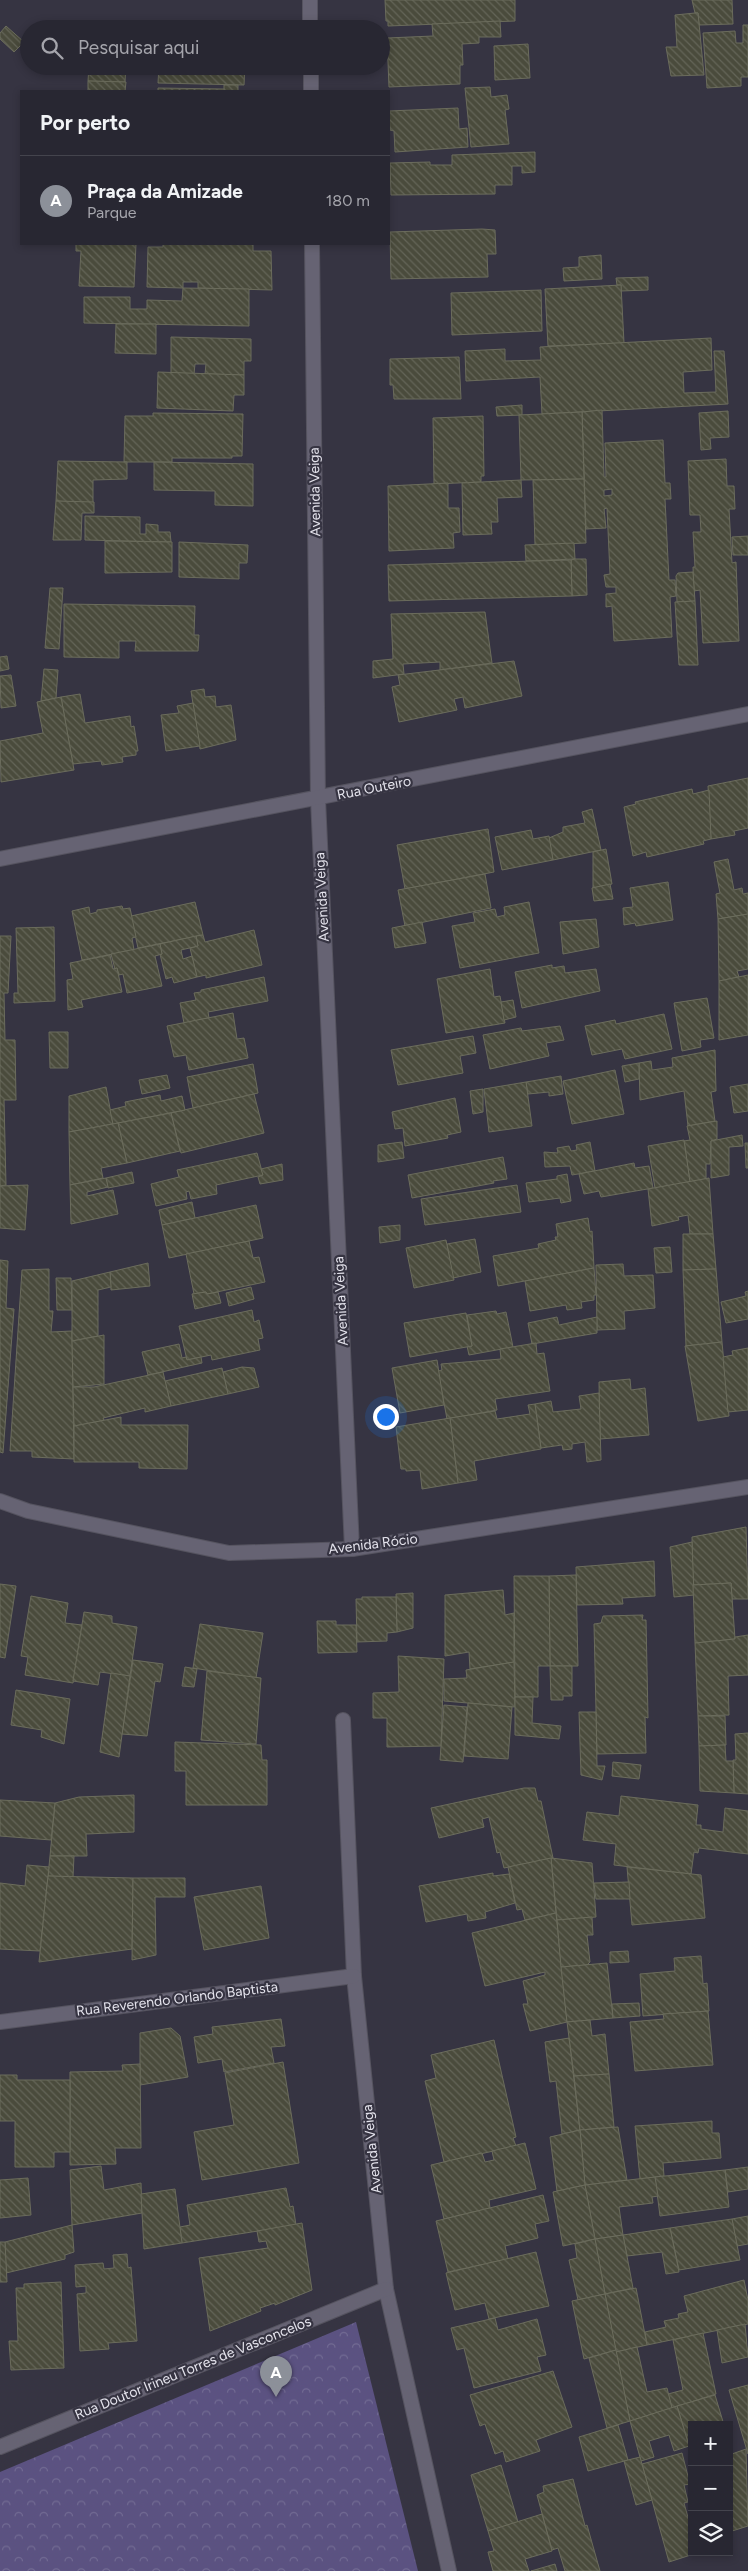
<!DOCTYPE html>
<html lang="pt">
<head>
<meta charset="utf-8">
<style>
	:root { --surface:#282732; --page:#302f3a; --text:#f1f3f6; --muted:#a5a5ac; --line:#44444d; --accent:#8c9099 }
	body { margin:0; font-family:Figtree,sans-serif; background:var(--page); color:var(--text) }
	.controls { position:absolute; right:15px; bottom:15px; display:grid; overflow:hidden; border-radius:0px; box-shadow:0 2px 8px #0003 }
	.controls button { width:45px; height:45px; display:grid; place-items:center; padding:0; border:0; border-bottom:1px solid var(--line); background:var(--surface); color:var(--text); font:25px sans-serif }
	.you { position:absolute; left:385px; top:1416px; width:18px; height:18px; margin:-12px; border:4px solid #fff; border-radius:50%; background:#1a73e8; box-shadow:0 0 0 8px #1a73e833 }
	.badge { display:grid; place-items:center; width:32px; height:32px; border-radius:50%; background:var(--accent); color:#fff; font-size:16px; font-weight:700 }
	.pin { position:absolute; translate:-50% -41px; filter:drop-shadow(0 1px 2px #0008) }
	.pin::after { content:''; position:absolute; top:26px; width:18px; height:15px; background:inherit; clip-path:polygon(0 0,100% 0,50% 100%) }
	.list { margin:0; padding:0; list-style:none }
	h2 { display:flex; justify-content:space-between; align-items:center; height:65px; margin:0; padding:0 20px; font-size:21px }
	h2 small { font-size:16px; font-weight:400; color:var(--muted) }
	.list li { display:grid; grid-template-columns:32px 1fr auto; gap:15px; align-items:center; box-sizing:border-box; height:90px; padding:0 20px; border-top:1px solid var(--line) }
	.list b { display:block; font-size:19px; white-space:nowrap }
	.list p { margin:0; font-size:16px; white-space:nowrap; color:var(--muted) }
	.list em { font-size:16px; font-style:normal; color:var(--muted) }
	.icon { flex:none; width:28px; height:28px; fill:none; stroke:currentColor; stroke-width:2; stroke-linecap:round; stroke-linejoin:round }
	.map { position:relative; flex:none; width:748px; height:2571px; overflow:hidden }
	.search { position:absolute; background:var(--surface); box-shadow:0 2px 8px #0003; left:20px; top:20px; width:370px; height:55px; display:flex; align-items:center; gap:12px; box-sizing:border-box; padding:0 18px; border-radius:28px; color:var(--muted); font-size:19px }
	.panel { position:absolute; background:var(--surface); box-shadow:0 2px 8px #0003; left:20px; top:90px; width:370px; height:155px; border-radius:0px }
	.map>svg:first-child { display:block }
	.forest { fill:url(#forest-crowns) }
	.building { fill:url(#building-back-hatch); stroke:#6b6c5c; fill-rule:evenodd }
	.lines { fill:none; stroke-linecap:round; stroke-linejoin:round }
	.minor-casing { stroke:#55535f; stroke-width:16 }
	.tertiary-casing { stroke:#55535f; stroke-width:16 }
	.minor { stroke:#666373; stroke-width:14 }
	.tertiary { stroke:#666373; stroke-width:14 }
	.labels { text-anchor:middle; dominant-baseline:central; stroke-width:4.5; stroke-linejoin:round; paint-order:stroke }
	.street-label { font-size:14px; fill:#e5e4ed; stroke:#363442 }
</style>
</head>
<body>
<div class="map">
<svg width="748" height="2571" viewBox="0 0 748 2571">
	<defs>
		<pattern id="forest-crowns" width="20" height="18" patternUnits="userSpaceOnUse" patternTransform="scale(1.25)"><rect width="20" height="18" fill="#5b5281"/><path d="M2 6a3 3 0 1 1 6 0M12 15a3 3 0 1 1 6 0" fill="none" stroke="#726b93"/></pattern>
		<pattern id="building-back-hatch" width="6" height="6" patternUnits="userSpaceOnUse" patternTransform="scale(1.25)"><rect width="6" height="6" fill="#4a4b3c"/><path d="M-1 5l2 2M0 0l6 6M5-1l2 2" fill="none" stroke="#646558"/></pattern>
	</defs>
	<rect width="100%" height="100%" fill="#363442"/>
	<polygon class="forest" points="356,2322 418,2571 0,2571 0,2472"/>
	<g class="building">
		<polygon points="385,0 515,0 515,21 388,26 388,21 386,21"/>
		<polygon points="692,0 732,0 733,24 699,25 698,13 695,13"/>
		<polygon points="695,13 698,13 704,75 671,76 666,47 677,47 675,15"/>
		<polygon points="500,21 501,37 479,37 479,43 462,44 463,65 460,65 460,84 389,87 387,38 433,36 432,24"/>
		<polygon points="743,25 748,25 748,77 741,77 741,86 707,88 703,33 735,31 736,43 743,43"/>
		<polygon points="6,26 24,42 14,52 0,39 0,33"/>
		<polygon points="528,44 530,78 495,80 494,46"/>
		<polygon points="89,66 126,66 125,82 88,81"/>
		<polygon points="159,66 245,66 244,85 158,83"/>
		<polygon points="88,81 126,82 125,91 88,91"/>
		<polygon points="224,85 238,85 238,91 158,91 158,88 224,89"/>
		<polygon points="490,87 491,97 507,95 509,109 505,110 509,144 471,147 465,88"/>
		<polygon points="458,108 459,129 467,128 468,147 395,152 394,131 390,130 389,111"/>
		<polygon points="535,152 535,172 522,173 522,166 512,166 512,185 495,185 495,194 391,195 390,163 430,162 430,165 452,165 452,155"/>
		<polygon points="482,229 495,230 496,254 487,254 488,277 391,279 390,232"/>
		<polygon points="76,244 136,244 134,287 79,286 81,251 76,251"/>
		<polygon points="163,244 253,244 253,251 271,251 272,290 198,288 198,282 183,282 183,288 147,287 148,247 163,247"/>
		<polygon points="601,255 602,279 564,281 563,268 579,267 579,257"/>
		<polygon points="648,277 648,290 621,291 621,285 617,285 616,278"/>
		<polygon points="621,285 624,343 548,346 545,289"/>
		<polygon points="183,288 249,289 249,326 84,323 84,297 130,297 130,309 147,309 147,300 182,301"/>
		<polygon points="541,290 542,331 452,335 451,293"/>
		<polygon points="116,324 156,324 156,354 115,353"/>
		<polygon points="171,337 251,339 251,361 244,361 244,375 205,374 206,364 195,364 194,374 171,373"/>
		<polygon points="711,338 712,370 683,372 684,393 716,392 714,351 724,351 728,404 542,414 540,377 466,381 465,351 505,349 505,361 541,360 540,347"/>
		<polygon points="459,357 461,399 394,399 393,385 390,385 390,359"/>
		<polygon points="158,372 244,375 244,395 234,395 233,411 157,408"/>
		<polygon points="522,405 522,415 497,416 496,407"/>
		<path d="M602,410L604,477H606L605,443L663,440L665,483H670L671,499H665L669,580H675L676,596L670,597L672,637L614,641L612,606L606,607V594L616,593V587H606L604,575L610,574L607,508L604,509L606,528L586,529L582,412ZM612,489V495L604,496V490Z"/>
		<polygon points="728,411 729,437 710,438 711,449 701,450 699,413"/>
		<polygon points="582,412 584,479 521,480 519,415"/>
		<polygon points="153,413 243,414 242,456 232,456 232,458 172,458 172,462 124,462 125,416 153,416"/>
		<polygon points="483,416 484,476 481,476 481,482 434,484 433,418"/>
		<polygon points="726,459 727,486 734,486 735,509 729,509 732,563 736,562 739,641 703,643 700,590 694,591 693,567 695,567 693,532 701,532 700,515 690,515 688,461"/>
		<polygon points="58,461 127,462 127,479 93,480 93,503 56,501"/>
		<polygon points="154,462 253,464 253,506 215,505 215,491 154,490"/>
		<polygon points="584,479 586,543 535,545 533,480"/>
		<polygon points="521,480 522,497 497,498 498,522 491,522 492,534 463,535 462,483"/>
		<polygon points="448,483 448,508 459,508 460,532 453,533 454,548 389,551 388,486"/>
		<polygon points="56,501 94,502 94,513 82,513 81,540 53,540"/>
		<polygon points="85,516 140,517 140,534 146,534 146,524 158,525 158,532 170,532 171,542 85,540"/>
		<polygon points="748,536 748,555 733,555 732,537"/>
		<polygon points="105,541 172,542 172,572 105,573"/>
		<polygon points="179,542 248,545 247,563 239,563 239,579 179,577"/>
		<polygon points="574,543 575,559 526,561 525,545"/>
		<polygon points="575,559 586,559 587,595 572,596 571,560"/>
		<polygon points="571,560 572,596 389,601 388,565"/>
		<polygon points="693,572 695,601 677,602 676,576 678,573"/>
		<polygon points="50,588 63,588 59,649 45,648"/>
		<polygon points="695,601 698,665 679,665 675,602"/>
		<polygon points="64,604 195,606 194,635 199,635 198,651 135,651 136,641 119,641 119,658 64,657"/>
		<polygon points="485,612 492,663 440,670 440,662 403,664 404,674 373,678 373,661 393,659 391,614"/>
		<polygon points="7,656 9,669 0,671 0,657"/>
		<polygon points="514,661 522,696 465,708 463,697 454,699 457,710 399,722 392,687 400,685 398,675"/>
		<polygon points="44,669 58,670 56,698 41,701"/>
		<polygon points="11,675 16,706 1,708 0,676"/>
		<polygon points="204,689 205,697 215,696 216,707 231,705 236,740 200,749 191,691"/>
		<polygon points="80,694 85,723 130,716 131,727 134,726 138,751 136,751 136,755 122,757 123,762 102,765 101,761 73,764 61,697"/>
		<polygon points="61,697 74,770 1,782 0,741 43,733 37,702"/>
		<polygon points="193,703 200,746 166,751 161,715 179,713 177,706"/>
		<polygon points="748,778 748,828 734,831 735,835 711,839 708,786"/>
		<polygon points="692,789 693,794 709,790 711,839 703,841 704,844 647,857 646,852 633,856 624,807 636,804 635,802"/>
		<polygon points="592,809 601,850 553,860 549,838 563,832 563,827 585,823 582,812"/>
		<polygon points="488,829 494,872 405,889 397,845"/>
		<polygon points="531,830 533,839 549,836 553,860 502,870 495,837"/>
		<polygon points="606,849 612,884 593,888 593,852"/>
		<polygon points="728,859 734,890 742,888 743,894 748,893 748,914 718,919 716,894 720,893 714,862"/>
		<polygon points="485,874 491,908 405,926 398,890"/>
		<polygon points="668,882 673,920 636,926 635,923 624,925 623,908 633,907 630,888"/>
		<polygon points="610,884 613,899 594,901 592,888"/>
		<polygon points="195,902 203,935 138,948 131,916"/>
		<polygon points="529,902 539,953 460,968 452,926 475,922 473,913 495,909 497,917 505,915 504,907"/>
		<polygon points="122,906 123,909 130,908 136,937 132,938 134,950 82,960 72,911 89,907 90,914 97,912 97,910"/>
		<polygon points="748,914 748,969 737,971 739,977 719,981 718,919"/>
		<polygon points="596,919 599,947 563,954 560,922"/>
		<polygon points="422,922 426,943 395,948 392,928"/>
		<polygon points="54,927 55,1001 14,1003 14,993 18,993 16,928"/>
		<polygon points="254,930 262,965 206,978 206,975 197,977 190,948 198,946 196,936 203,935 205,942"/>
		<polygon points="0,936 11,936 8,993 4,993 5,1040 15,1040 16,1100 4,1100 6,1185 0,1186"/>
		<polygon points="196,936 198,946 181,950 183,959 192,956 197,977 174,983 172,977 166,979 160,954 162,954 160,944"/>
		<polygon points="160,944 162,954 155,956 162,986 127,993 123,974 119,975 117,968 115,969 111,954"/>
		<polygon points="110,955 113,969 117,968 122,992 81,1000 83,1007 68,1010 67,980 73,979 70,963"/>
		<polygon points="552,965 552,968 564,966 565,973 596,969 600,991 522,1008 515,972"/>
		<polygon points="490,969 494,997 500,996 505,1023 446,1033 437,979"/>
		<polygon points="748,975 748,1035 719,1040 719,981"/>
		<polygon points="264,977 268,1001 208,1012 209,1018 184,1023 180,1003 196,1000 194,993 201,992 201,990"/>
		<polygon points="707,998 714,1038 700,1040 701,1047 682,1051 674,1003"/>
		<polygon points="513,1000 516,1017 504,1020 501,1002"/>
		<polygon points="233,1013 237,1039 244,1038 248,1058 189,1070 186,1055 174,1057 167,1026"/>
		<polygon points="664,1014 672,1049 625,1059 622,1049 592,1055 585,1026 615,1020 616,1024"/>
		<polygon points="560,1026 564,1040 546,1043 549,1056 490,1069 483,1035 521,1028 522,1031"/>
		<polygon points="49,1032 68,1032 68,1068 50,1068"/>
		<polygon points="473,1036 476,1053 460,1056 463,1073 398,1085 391,1050"/>
		<polygon points="715,1050 716,1091 711,1092 715,1121 688,1126 684,1091 640,1100 639,1063 651,1061 652,1070 673,1067 672,1058"/>
		<polygon points="639,1063 639,1079 625,1082 622,1066"/>
		<polygon points="253,1064 258,1093 193,1108 187,1077"/>
		<polygon points="615,1070 624,1114 572,1124 563,1081"/>
		<polygon points="167,1075 170,1088 142,1094 139,1080"/>
		<polygon points="561,1076 563,1094 549,1096 549,1092 528,1094 526,1082"/>
		<polygon points="526,1082 532,1126 489,1132 484,1089"/>
		<polygon points="748,1084 748,1111 734,1113 730,1087"/>
		<polygon points="106,1087 113,1124 69,1132 69,1096"/>
		<polygon points="483,1089 483,1112 473,1114 470,1091"/>
		<polygon points="254,1094 264,1133 181,1153 171,1113"/>
		<polygon points="160,1095 161,1101 182,1096 185,1110 113,1124 110,1110 126,1106 125,1102"/>
		<polygon points="455,1098 461,1132 447,1135 448,1138 405,1146 403,1128 395,1129 392,1112"/>
		<polygon points="171,1113 180,1151 127,1163 118,1123"/>
		<polygon points="717,1121 717,1139 711,1141 710,1164 706,1164 706,1179 690,1182 684,1141 690,1140 687,1126"/>
		<polygon points="118,1123 127,1163 101,1168 103,1178 70,1185 69,1132"/>
		<polygon points="742,1135 743,1146 729,1147 729,1175 711,1178 711,1141"/>
		<polygon points="684,1140 690,1182 655,1188 648,1146"/>
		<polygon points="402,1142 404,1158 378,1162 378,1145"/>
		<polygon points="590,1142 595,1171 572,1175 570,1166 545,1167 544,1152 558,1153 557,1148 569,1146 571,1151 577,1150 576,1145"/>
		<polygon points="745,1143 748,1143 748,1168 746,1168"/>
		<polygon points="257,1153 263,1175 216,1185 217,1194 191,1199 189,1191 186,1192 187,1199 156,1206 151,1184 179,1177 177,1170"/>
		<polygon points="503,1157 507,1179 493,1181 494,1183 412,1198 408,1175"/>
		<polygon points="634,1163 635,1168 649,1166 653,1188 601,1197 599,1191 584,1194 579,1174"/>
		<polygon points="282,1164 283,1180 260,1184 258,1177 263,1175 261,1169"/>
		<polygon points="132,1172 134,1183 108,1188 106,1178"/>
		<polygon points="567,1174 571,1201 561,1203 560,1198 529,1202 526,1183 557,1179 557,1176"/>
		<polygon points="106,1178 108,1187 87,1192 87,1196 113,1190 118,1214 71,1224 70,1185"/>
		<polygon points="709,1178 713,1234 690,1234 688,1215 678,1217 679,1220 652,1226 648,1189"/>
		<polygon points="28,1185 25,1230 0,1228 0,1186"/>
		<polygon points="517,1185 521,1212 425,1225 421,1199"/>
		<polygon points="192,1202 195,1218 162,1225 159,1210"/>
		<polygon points="256,1205 263,1238 169,1258 162,1225"/>
		<polygon points="588,1218 590,1232 592,1231 594,1268 498,1286 493,1256 539,1248 538,1244 556,1240 555,1237 558,1237 556,1224"/>
		<polygon points="400,1225 400,1240 380,1243 379,1227"/>
		<polygon points="683,1234 713,1234 716,1269 683,1270"/>
		<polygon points="475,1239 481,1272 453,1278 447,1244"/>
		<polygon points="446,1240 454,1280 414,1288 406,1248"/>
		<polygon points="249,1241 253,1258 259,1257 265,1282 207,1294 206,1292 194,1294 186,1254"/>
		<polygon points="670,1247 672,1272 656,1273 654,1248"/>
		<polygon points="0,1260 8,1261 6,1308 14,1309 3,1453 0,1452"/>
		<polygon points="148,1263 150,1286 111,1290 110,1272"/>
		<polygon points="623,1264 624,1276 653,1275 655,1308 624,1311 625,1329 597,1330 596,1265"/>
		<polygon points="594,1268 596,1295 594,1295 594,1300 581,1302 582,1308 567,1310 566,1305 530,1311 525,1281"/>
		<polygon points="49,1269 49,1311 53,1311 51,1332 72,1331 74,1459 32,1457 32,1451 10,1451 22,1270"/>
		<polygon points="716,1269 722,1342 686,1346 683,1270"/>
		<polygon points="110,1272 111,1287 98,1290 98,1336 72,1341 72,1281"/>
		<polygon points="56,1278 71,1278 72,1310 57,1310"/>
		<polygon points="251,1287 254,1299 229,1306 226,1293"/>
		<polygon points="748,1291 748,1319 726,1323 721,1302 746,1296 745,1292"/>
		<polygon points="206,1292 207,1294 218,1292 221,1303 195,1309 192,1294"/>
		<polygon points="252,1310 254,1322 259,1320 263,1338 258,1339 260,1350 212,1360 211,1355 187,1360 179,1326"/>
		<polygon points="496,1311 497,1314 506,1312 513,1347 469,1355 467,1346 472,1346 467,1315"/>
		<polygon points="466,1313 472,1346 410,1357 404,1323"/>
		<polygon points="557,1317 559,1325 597,1317 597,1333 532,1344 528,1323"/>
		<polygon points="104,1335 104,1384 73,1387 72,1341"/>
		<polygon points="722,1342 729,1416 698,1421 685,1346"/>
		<polygon points="536,1343 537,1354 544,1353 550,1391 495,1399 497,1410 447,1419 438,1371 442,1370 441,1364 501,1359 500,1349"/>
		<polygon points="179,1344 182,1358 186,1357 187,1360 201,1357 202,1363 148,1375 142,1352"/>
		<polygon points="748,1348 748,1410 728,1412 723,1357 733,1355 732,1351"/>
		<polygon points="437,1360 444,1405 400,1413 392,1368"/>
		<polygon points="242,1367 254,1368 259,1387 228,1394 223,1372"/>
		<polygon points="222,1368 228,1394 171,1406 165,1381"/>
		<polygon points="163,1372 171,1406 145,1412 145,1408 103,1418 104,1420 97,1422 74,1426 73,1387 94,1387"/>
		<polygon points="630,1379 631,1390 645,1388 649,1435 600,1439 599,1382"/>
		<polygon points="599,1393 601,1460 587,1462 585,1442 572,1444 572,1449 563,1450 562,1445 541,1448 535,1404 551,1401 553,1412 581,1409 579,1396"/>
		<polygon points="535,1404 541,1449 474,1461 477,1480 458,1483 450,1418 495,1411 497,1419 530,1414 528,1405"/>
		<polygon points="121,1417 121,1425 188,1425 187,1469 139,1468 139,1462 74,1462 74,1426"/>
		<polygon points="450,1418 458,1483 422,1489 420,1470 406,1471 406,1469 401,1469 396,1427"/>
		<polygon points="746,1527 748,1599 732,1599 731,1583 693,1585 692,1537"/>
		<polygon points="692,1542 694,1595 674,1597 670,1547"/>
		<polygon points="654,1561 655,1596 622,1598 623,1604 577,1605 576,1567"/>
		<polygon points="576,1575 578,1666 550,1666 549,1576"/>
		<polygon points="514,1576 549,1576 550,1666 538,1666 538,1697 515,1697"/>
		<polygon points="731,1583 735,1639 695,1643 693,1585"/>
		<polygon points="0,1584 16,1586 5,1658 0,1657"/>
		<polygon points="503,1590 505,1615 514,1613 514,1662 470,1669 469,1652 445,1656 445,1595"/>
		<polygon points="413,1593 413,1628 397,1632 396,1594"/>
		<polygon points="31,1596 68,1603 65,1623 82,1625 73,1683 25,1675 28,1657 21,1656"/>
		<polygon points="362,1597 396,1597 397,1632 387,1633 387,1641 357,1642 356,1599 362,1599"/>
		<polygon points="84,1612 112,1616 112,1623 137,1627 130,1676 100,1672 98,1685 73,1681"/>
		<polygon points="643,1615 642,1620 646,1620 648,1718 645,1717 646,1753 597,1754 594,1624 601,1623 603,1616"/>
		<polygon points="317,1621 336,1621 336,1625 356,1625 357,1652 318,1653"/>
		<polygon points="200,1624 263,1633 256,1678 193,1668"/>
		<polygon points="748,1635 748,1675 728,1676 729,1715 698,1716 695,1643 735,1639 735,1637"/>
		<polygon points="398,1656 444,1659 441,1746 387,1747 387,1718 373,1718 373,1693 399,1692"/>
		<polygon points="133,1660 163,1664 160,1682 155,1681 147,1736 122,1734"/>
		<polygon points="514,1662 515,1707 444,1701 444,1679 467,1678 466,1670"/>
		<polygon points="550,1666 572,1666 572,1696 563,1696 563,1700 551,1700"/>
		<polygon points="185,1667 197,1669 194,1687 182,1686"/>
		<polygon points="207,1671 261,1678 256,1744 201,1740"/>
		<polygon points="111,1673 130,1676 119,1757 100,1752"/>
		<polygon points="16,1690 70,1699 64,1744 41,1737 42,1730 11,1725"/>
		<polygon points="515,1697 533,1697 532,1723 561,1726 559,1739 515,1735"/>
		<polygon points="468,1703 512,1707 508,1759 464,1756"/>
		<polygon points="444,1705 467,1707 463,1762 440,1760"/>
		<polygon points="579,1712 596,1712 597,1766 605,1766 602,1780 581,1775"/>
		<polygon points="698,1716 725,1716 726,1745 699,1746"/>
		<polygon points="748,1733 748,1794 734,1793 733,1760 736,1760 735,1734"/>
		<polygon points="175,1742 261,1745 262,1760 267,1760 267,1805 186,1805 186,1771 175,1771"/>
		<polygon points="725,1745 726,1761 733,1761 734,1793 700,1791 699,1746"/>
		<polygon points="613,1762 641,1765 639,1779 612,1776"/>
		<polygon points="524,1788 535,1788 538,1801 541,1801 553,1858 504,1868 500,1852 497,1853 489,1817 482,1819 484,1827 439,1838 431,1808"/>
		<polygon points="134,1795 134,1832 86,1834 87,1856 50,1856 55,1803 79,1797"/>
		<polygon points="621,1796 698,1805 696,1825 701,1825 701,1829 723,1832 725,1808 748,1811 748,1854 699,1848 698,1853 694,1852 691,1874 614,1865 616,1844 583,1840 587,1812 619,1816"/>
		<polygon points="0,1800 55,1803 51,1840 0,1836"/>
		<polygon points="50,1856 74,1856 73,1877 48,1876"/>
		<polygon points="551,1858 592,1863 596,1917 557,1920"/>
		<polygon points="551,1858 556,1913 525,1920 522,1909 517,1910 508,1867"/>
		<polygon points="27,1865 49,1867 40,1951 0,1949 0,1883 25,1886"/>
		<polygon points="627,1867 701,1875 705,1918 632,1925"/>
		<polygon points="493,1873 493,1876 509,1874 515,1903 485,1912 486,1918 468,1921 467,1914 426,1922 419,1886"/>
		<polygon points="48,1876 133,1878 132,1949 39,1962"/>
		<polygon points="133,1878 185,1878 185,1897 155,1897 156,1955 132,1960"/>
		<polygon points="629,1882 630,1899 596,1899 594,1883"/>
		<polygon points="261,1886 269,1938 204,1950 194,1897"/>
		<polygon points="556,1913 567,2022 530,2031 523,2004 528,2004 523,1981 545,1975 545,1972 485,1986 472,1933"/>
		<polygon points="592,1917 593,1935 587,1935 590,1962 587,1965 561,1967 557,1920"/>
		<polygon points="628,1951 629,1962 610,1963 610,1952"/>
		<polygon points="701,1956 703,1984 707,1983 709,2011 643,2016 640,1974 675,1971 674,1958"/>
		<polygon points="607,1963 613,2018 567,2022 561,1967"/>
		<polygon points="639,2003 640,2016 613,2018 612,2004"/>
		<polygon points="708,2011 713,2065 635,2071 630,2022 664,2019 663,2014"/>
		<polygon points="281,2019 285,2046 271,2047 274,2063 224,2072 222,2059 198,2063 194,2037 213,2034 212,2027"/>
		<polygon points="590,2020 592,2036 605,2034 609,2074 574,2076 567,2022"/>
		<polygon points="171,2028 180,2036 188,2077 140,2085 140,2033"/>
		<polygon points="569,2038 580,2130 562,2134 556,2081 550,2082 545,2042"/>
		<polygon points="494,2040 516,2137 513,2138 516,2146 444,2162 425,2081 436,2078 431,2055"/>
		<polygon points="283,2062 299,2163 202,2180 194,2132 234,2125 225,2073"/>
		<polygon points="140,2064 141,2148 115,2148 116,2164 70,2165 70,2072 123,2071 122,2065"/>
		<polygon points="609,2074 614,2127 580,2130 574,2076"/>
		<polygon points="0,2075 17,2075 17,2080 70,2080 70,2152 54,2152 54,2167 15,2167 15,2121 0,2121"/>
		<polygon points="712,2121 712,2133 719,2133 721,2158 663,2163 664,2176 640,2179 635,2126"/>
		<polygon points="618,2127 627,2180 585,2185 580,2130"/>
		<polygon points="580,2130 585,2185 557,2191 550,2137"/>
		<polygon points="525,2143 536,2189 489,2200 490,2208 444,2219 431,2165 482,2153 485,2162 494,2160 492,2151"/>
		<polygon points="101,2166 104,2190 141,2183 142,2213 72,2225 70,2170"/>
		<polygon points="748,2167 748,2189 728,2192 725,2170"/>
		<polygon points="725,2170 729,2207 660,2216 655,2177"/>
		<polygon points="655,2177 658,2196 652,2197 653,2203 619,2207 623,2235 595,2239 585,2185"/>
		<polygon points="28,2178 31,2215 0,2218 0,2180"/>
		<polygon points="585,2185 595,2239 563,2246 553,2192"/>
		<polygon points="286,2188 290,2207 293,2206 296,2225 182,2243 180,2227 190,2225 187,2205"/>
		<polygon points="175,2189 182,2243 144,2249 141,2194"/>
		<polygon points="543,2195 549,2221 535,2224 538,2238 505,2246 508,2259 448,2272 436,2221"/>
		<polygon points="748,2216 748,2244 737,2246 732,2219"/>
		<polygon points="732,2219 740,2260 679,2270 670,2228"/>
		<polygon points="302,2223 312,2290 275,2305 275,2303 260,2308 261,2311 210,2331 199,2258 268,2248 266,2241 259,2242 257,2231"/>
		<polygon points="72,2225 74,2252 65,2255 65,2259 6,2273 5,2242"/>
		<polygon points="670,2228 679,2272 666,2274 662,2252 627,2256 623,2235"/>
		<polygon points="623,2235 633,2288 605,2294 595,2239"/>
		<polygon points="595,2239 605,2294 578,2300 569,2260 577,2258 575,2244"/>
		<polygon points="0,2242 5,2242 7,2282 0,2282"/>
		<polygon points="536,2252 549,2306 489,2319 485,2303 455,2310 446,2273"/>
		<polygon points="127,2254 128,2268 131,2267 137,2341 108,2343 109,2349 80,2351 77,2294 86,2293 86,2286 76,2287 75,2265 103,2263 104,2269 114,2268 113,2255"/>
		<polygon points="744,2280 748,2300 748,2324 647,2345 645,2332 666,2327 664,2321 679,2318 678,2314 688,2312 684,2296"/>
		<polygon points="61,2282 64,2368 11,2370 9,2341 18,2341 16,2288 24,2288 24,2284"/>
		<polygon points="636,2288 647,2345 616,2352 605,2294"/>
		<polygon points="605,2294 616,2350 584,2359 572,2301"/>
		<polygon points="495,2318 498,2330 537,2319 546,2355 537,2357 541,2371 474,2388 464,2348 457,2350 451,2328"/>
		<polygon points="745,2324 748,2357 722,2363 717,2330"/>
		<polygon points="703,2333 716,2394 672,2408 668,2394 683,2390 673,2340"/>
		<polygon points="637,2347 647,2392 667,2388 672,2408 630,2421 616,2352"/>
		<polygon points="616,2350 630,2421 607,2428 589,2358"/>
		<polygon points="553,2371 572,2427 536,2440 540,2451 506,2462 503,2451 495,2454 485,2424 480,2426 470,2395"/>
		<polygon points="748,2385 748,2454 729,2390"/>
		<polygon points="715,2395 724,2425 692,2425 692,2455 677,2406"/>
		<polygon points="677,2406 689,2446 674,2451 669,2435 649,2441 654,2457 641,2461 630,2421"/>
		<polygon points="618,2425 628,2460 588,2471 579,2437"/>
		<polygon points="746,2449 748,2526 729,2532 729,2455"/>
		<polygon points="682,2453 690,2484 684,2485 688,2502 684,2503 689,2521 692,2520 692,2552 700,2552 669,2562 642,2464"/>
		<polygon points="640,2457 652,2500 636,2505 624,2461"/>
		<polygon points="501,2465 518,2522 488,2531 471,2475"/>
		<polygon points="573,2479 585,2526 587,2525 600,2571 565,2571 558,2548 552,2550 537,2495 544,2492 543,2486"/>
		<polygon points="542,2514 552,2551 525,2559 529,2571 493,2571 488,2552 494,2551 488,2531"/>
		<polygon points="555,2564 557,2571 531,2571"/>
	</g>
	<g class="lines">
		<defs>
			<g id="minor">
				<polyline points="310,0 310,29"/>
				<polyline points="311,66 311,91"/>
				<polyline points="312,244 318,799 352,1549"/>
				<polyline points="0,859 748,714"/>
				<polyline points="343,1720 354,1976 386,2289 449,2571"/>
				<polyline points="0,2022 354,1976"/>
				<polyline points="0,2447 386,2289"/>
			</g>
			<polyline id="tertiary" points="0,1501 28,1511 229,1553 352,1549 748,1487"/>
		</defs>
		<use href="#minor" class="minor-casing"/>
		<use href="#tertiary" class="tertiary-casing"/>
		<use href="#minor" class="minor"/>
		<use href="#tertiary" class="tertiary"/>
	</g>
	<g class="labels">
		<g class="street-label">
			<text transform="translate(315 492) rotate(-91)">Avenida Veiga</text>
			<text transform="translate(374 788) rotate(-11)">Rua Outeiro</text>
			<text transform="translate(322 897) rotate(-93)">Avenida Veiga</text>
			<text transform="translate(341 1301) rotate(-93)">Avenida Veiga</text>
			<text transform="translate(373 1544) rotate(-7)">Avenida Rócio</text>
			<text transform="translate(177 1999) rotate(-7)">Rua Reverendo Orlando Baptista</text>
			<text transform="translate(372 2149) rotate(-96)">Avenida Veiga</text>
			<text transform="translate(193 2368) rotate(-22)">Rua Doutor Irineu Torres de Vasconcelos</text>
		</g>
	</g>
</svg>
<div class="controls">
<button>+</button>
<button>−</button>
<button><svg class="icon" aria-label="layers" viewBox="0 0 24 24"><path d="M12 4l9 5-9 5-9-5zM3 14l9 5 9-5"/></svg></button>
</div>
<div class="you"></div>
<div class="pin badge" style="left:276px;top:2397px">A</div>
<div class="search"><svg class="icon" aria-label="search" viewBox="0 0 24 24"><circle cx="10" cy="10" r="6"/><path d="M15 15l6 6"/></svg>Pesquisar aqui</div>
<section class="panel">
<h2>Por perto<small></small></h2>
<ul class="list">
<li><span class="badge">A</span><div><b>Praça da Amizade</b><p>Parque</p></div><em>180 m</em></li>
</ul>
</section>
</div>
</body>
</html>
